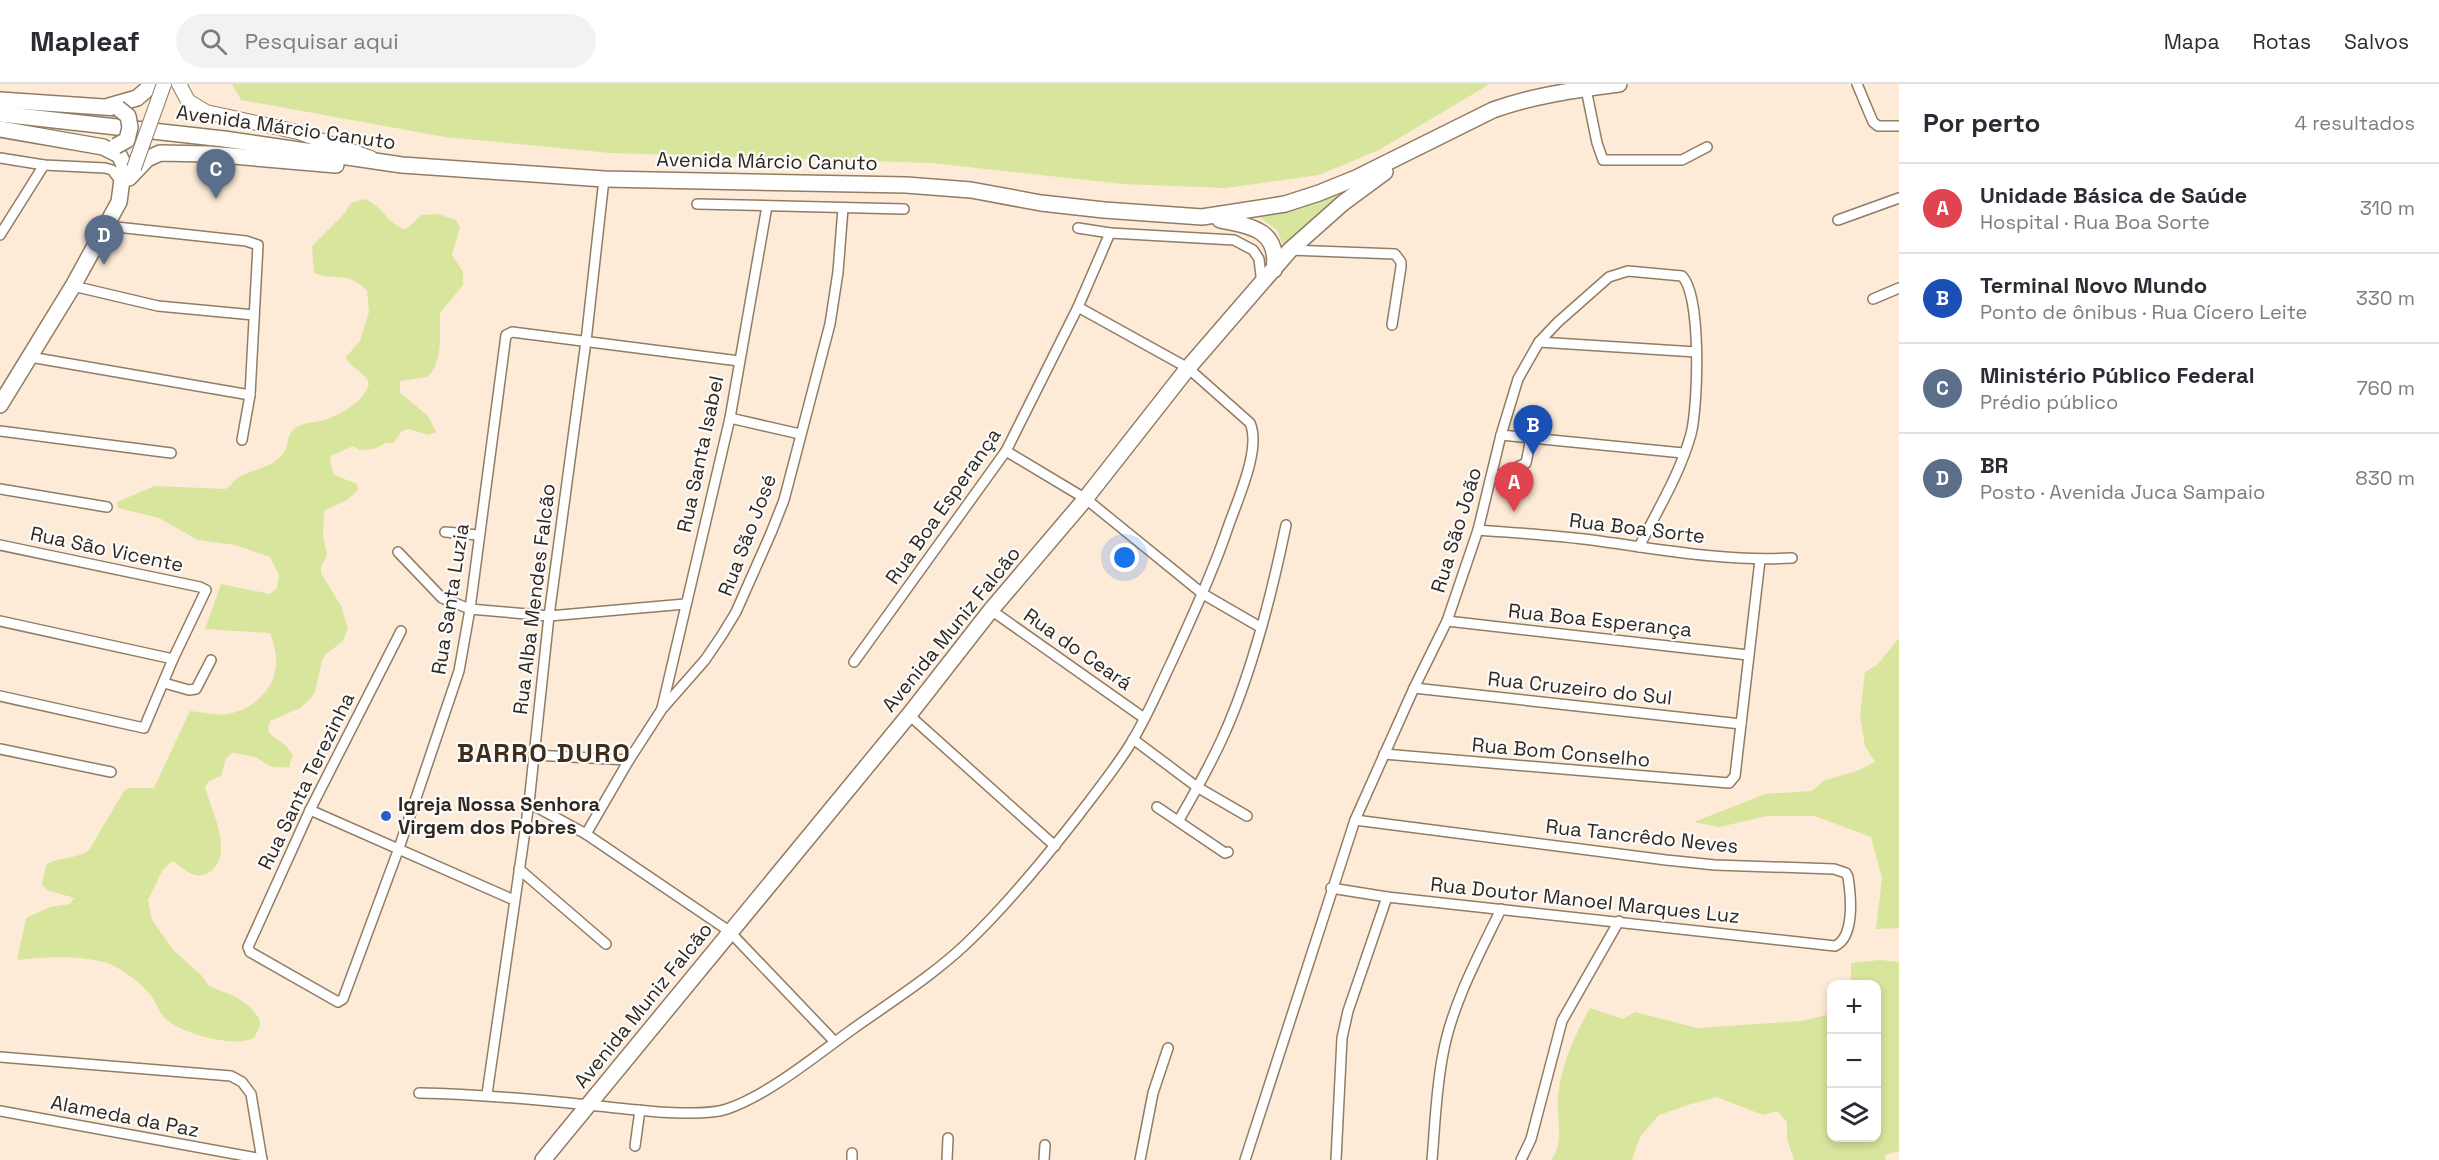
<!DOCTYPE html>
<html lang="pt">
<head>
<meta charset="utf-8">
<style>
	:root { --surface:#fff; --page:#f2f2f3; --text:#2b2b33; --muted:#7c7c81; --line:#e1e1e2; --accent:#295bc9 }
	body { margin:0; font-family:"Space Grotesk",sans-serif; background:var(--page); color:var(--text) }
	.controls { position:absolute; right:18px; bottom:18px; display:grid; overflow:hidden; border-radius:12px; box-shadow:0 3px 9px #0003 }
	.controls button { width:54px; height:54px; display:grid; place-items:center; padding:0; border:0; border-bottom:2px solid var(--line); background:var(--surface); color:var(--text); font:30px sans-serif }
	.you { position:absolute; left:1125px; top:474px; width:21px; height:21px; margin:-15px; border:4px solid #fff; border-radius:50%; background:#1a73e8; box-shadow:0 0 0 9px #1a73e833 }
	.badge { display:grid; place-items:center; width:39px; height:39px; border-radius:50%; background:var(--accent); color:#fff; font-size:20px; font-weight:700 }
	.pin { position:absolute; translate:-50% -50px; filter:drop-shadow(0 2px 3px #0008) }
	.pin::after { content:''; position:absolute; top:32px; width:21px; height:18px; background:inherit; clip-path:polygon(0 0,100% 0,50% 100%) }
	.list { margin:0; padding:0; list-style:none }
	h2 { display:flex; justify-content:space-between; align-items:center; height:78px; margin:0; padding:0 24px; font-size:26px }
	h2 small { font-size:20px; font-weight:400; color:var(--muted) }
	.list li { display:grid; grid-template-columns:39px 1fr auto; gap:18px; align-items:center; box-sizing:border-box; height:90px; padding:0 24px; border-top:2px solid var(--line) }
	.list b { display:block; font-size:22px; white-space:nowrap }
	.list p { margin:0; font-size:20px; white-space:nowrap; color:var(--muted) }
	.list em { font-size:20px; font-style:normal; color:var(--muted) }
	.icon { flex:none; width:33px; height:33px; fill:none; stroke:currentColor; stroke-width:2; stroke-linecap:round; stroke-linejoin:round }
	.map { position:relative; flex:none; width:1899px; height:1076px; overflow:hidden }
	header { display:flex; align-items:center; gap:36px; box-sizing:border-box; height:84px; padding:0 30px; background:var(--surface); border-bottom:2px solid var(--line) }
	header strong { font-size:28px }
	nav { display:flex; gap:33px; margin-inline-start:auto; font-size:21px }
	.search { width:420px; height:54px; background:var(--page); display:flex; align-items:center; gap:15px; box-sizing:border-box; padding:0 21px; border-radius:33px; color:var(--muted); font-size:22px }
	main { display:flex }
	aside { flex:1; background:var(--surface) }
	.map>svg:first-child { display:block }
	.green { fill:#d7e59d }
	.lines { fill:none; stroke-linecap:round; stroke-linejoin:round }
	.street-casing { stroke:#917c65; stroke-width:12 }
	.secondary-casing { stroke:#917c65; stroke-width:16 }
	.primary-casing { stroke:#917c65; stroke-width:18 }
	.street { stroke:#fff; stroke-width:9 }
	.secondary { stroke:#fff; stroke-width:14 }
	.primary { stroke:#fff; stroke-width:15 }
	.secondary-bridge-casing { stroke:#917c65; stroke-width:16; stroke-linecap:butt }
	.primary-bridge-casing { stroke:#917c65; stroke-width:18; stroke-linecap:butt }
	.secondary-bridge { stroke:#fff; stroke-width:14 }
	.primary-bridge { stroke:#fff; stroke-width:15 }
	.poi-dot { fill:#295bc9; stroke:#fcfcfc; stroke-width:2 }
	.labels { text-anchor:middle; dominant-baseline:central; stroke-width:4.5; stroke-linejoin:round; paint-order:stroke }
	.street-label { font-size:20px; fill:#30281e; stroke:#fcfcfc }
	.poi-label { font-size:20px; font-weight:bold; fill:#30281e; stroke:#fcfcfc; text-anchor:start }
	.district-label { font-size:26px; font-weight:bold; letter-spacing:1.5px; fill:#3f2e19; stroke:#fcfcfc }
</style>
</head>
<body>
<header>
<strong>Mapleaf</strong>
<div class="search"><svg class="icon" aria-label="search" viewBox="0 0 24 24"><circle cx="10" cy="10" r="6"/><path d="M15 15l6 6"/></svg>Pesquisar aqui</div>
<nav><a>Mapa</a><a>Rotas</a><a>Salvos</a></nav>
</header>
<main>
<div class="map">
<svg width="1899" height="1076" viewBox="0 0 1899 1076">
	<rect width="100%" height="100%" fill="#feebd7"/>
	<g class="green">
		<polygon points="232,0 1490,0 1379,66 1319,91 1225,104 1123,100 932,79 610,69 445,53 241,16"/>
		<polygon points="1348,108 1285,166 1277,146 1259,133 1302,124"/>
		<path d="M363,115C381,119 389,143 406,145L422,131L438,130L456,136L460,143L452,171L463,188V201L440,229C439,253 444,273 428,293L400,297V309L428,332L436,348L429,351L408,345L402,347L393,359H386L374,365L359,366L353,362L331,372L330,378L334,391L357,400L358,406L347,416L324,427L323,452L327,471L321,483V489L341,522L348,545L342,558L326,570L322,576L315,608L311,614L300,624L270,637L268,643L269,649L285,661L293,671L289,683C271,684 271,683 257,674C250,671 239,670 232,669L226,674L221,692L209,697L205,703C210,722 221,743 221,763C222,778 210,797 192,790C185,787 179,781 173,777L163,785L148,816L152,836L174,867L201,891L209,902L236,913L250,923L259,934L260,942L254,954C234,964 184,950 167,936C160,931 157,920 152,913C142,899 120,883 104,878C76,871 45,873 17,876L26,834L50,823L70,820L74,814L47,806L42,801L46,781C59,772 76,776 89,766L124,707L129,704H154L190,627C203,628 216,632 228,630C254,625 277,604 276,576C276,567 273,557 270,549L205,545L221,500L270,510L277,504L279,491L270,473L235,461L198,456L159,434L118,424L117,418L155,402L225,405C232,402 233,396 239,393C253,385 272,384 283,370C289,362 286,352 294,345C303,338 313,339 324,336C341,331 364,317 369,300C366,287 350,285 346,273L360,257L369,228L367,207C345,185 337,198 314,189L312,162L344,130L351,119Z"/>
		<polygon points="1899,554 1899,844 1876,845 1882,794 1871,753 1815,732 1767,732 1719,743 1694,738 1765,710 1812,707 1823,697 1857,687 1875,678 1865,662 1860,632 1865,588 1877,581"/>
		<path d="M1880,876L1899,878V1067L1885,1071V1076H1794L1787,1055V1038L1777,1027L1763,1031L1717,1013L1688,1021L1659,1031L1640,1053L1632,1076H1551C1565,1059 1556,1033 1558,1012C1561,980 1575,951 1590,924L1623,935L1635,928L1697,944L1802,937L1831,930L1832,1054H1876V900H1851V879Z"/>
	</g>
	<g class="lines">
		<defs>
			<g id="street">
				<polyline points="1857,0 1873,38 1878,42 1899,42"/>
				<polyline points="1586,5 1597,59 1603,76 1682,76 1707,63"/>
				<polyline points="0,74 44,81 105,84 112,86 122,99"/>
				<polyline points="697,120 904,125"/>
				<polyline points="1838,136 1899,114"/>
				<polyline points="107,142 246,157 258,161 250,311 242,356"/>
				<polyline points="1078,144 1110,149 1234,156 1253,166 1259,175 1262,200"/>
				<polyline points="0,151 44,81"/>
				<polyline points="1290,166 1395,170 1401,178 1401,183 1392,241"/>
				<polyline points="73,202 158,222 254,231"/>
				<polyline points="1873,215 1899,204"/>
				<polyline points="1539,258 1696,268"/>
				<polyline points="30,273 250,311"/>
				<polyline points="730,334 800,350"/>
				<polyline points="0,347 171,369"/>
				<polyline points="1501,351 1683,369"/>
				<polyline points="1006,367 1086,415 1203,510 1260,543"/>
				<polyline points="1491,395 1526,379 1531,354"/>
				<polyline points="0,405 107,423"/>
				<path d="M1478,446C1516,449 1554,451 1592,456C1658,465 1725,478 1792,474"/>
				<polyline points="445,448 478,451"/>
				<polyline points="0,461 200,503 206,506 173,575 144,644 0,612"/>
				<polyline points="398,468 442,514 470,525 549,532 685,520"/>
				<polyline points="991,526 1144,634"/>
				<polyline points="0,537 173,575"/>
				<polyline points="1447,537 1748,571"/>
				<polyline points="401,547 310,726 248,863 250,868 338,918 343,915 399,764 459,587 470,525 506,251 512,248 739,277"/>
				<polyline points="854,578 1006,367 1078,223 1110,149"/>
				<polyline points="164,599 189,606 196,605 211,576"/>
				<polyline points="1414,604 1741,640"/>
				<polyline points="662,624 730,334 767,122"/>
				<polyline points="909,631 1055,762"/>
				<polyline points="1133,655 1197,703 1247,732"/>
				<polyline points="0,665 111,688"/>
				<polyline points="1384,670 1729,699 1735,692 1760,476"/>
				<polyline points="533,671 629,676"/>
				<polyline points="529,719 586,750 729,847 835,958"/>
				<polyline points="1157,723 1225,769 1228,768"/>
				<polyline points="310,726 514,816"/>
				<path d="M1179,736C1194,710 1209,683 1222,655C1251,592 1272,509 1286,441"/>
				<polyline points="586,750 629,676 662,625 705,576 722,551 736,528 771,449 784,416 830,240 838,188 843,124"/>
				<polyline points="519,785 606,860"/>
				<path d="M1331,804L1387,813L1835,862C1855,853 1851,812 1848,793L1846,789L1834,785L1715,781L1666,776L1355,736"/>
				<polyline points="0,973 231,992 242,998 251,1010 262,1076"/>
				<path d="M419,1009C476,1010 532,1015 588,1021C623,1024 696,1035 727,1025C768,1011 814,973 850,947C889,919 931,893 966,860C1007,821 1043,777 1078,732C1096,708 1115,685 1131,659C1147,633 1159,604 1172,577C1191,535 1211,493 1226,449C1235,421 1262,366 1250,339L1188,284L1078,223"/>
				<polyline points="487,1010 529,719 549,532 586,257 604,95"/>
				<polyline points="0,1027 262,1075"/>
				<polyline points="635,1062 640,1026"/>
				<polyline points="852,1076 852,1069"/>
				<polyline points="947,1076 948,1054"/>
				<polyline points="1044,1076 1045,1061"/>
				<polyline points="1140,1076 1153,1009 1168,964"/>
				<path d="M1245,1076L1355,736L1414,604L1447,537L1478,446L1501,351L1518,295L1539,258L1558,238L1609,193L1628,187L1682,192C1702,212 1698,323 1691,350C1680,390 1657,427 1639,463"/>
				<polyline points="1336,1076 1342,954 1348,927 1387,813"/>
				<path d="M1432,1076C1435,1041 1436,1005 1443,970C1452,920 1479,871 1501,825"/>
				<polyline points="1521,1076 1531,1055 1562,937 1619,837"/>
			</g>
			<polyline id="secondary" points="179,0 188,17 206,28 298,48 371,74"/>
			<g id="primary">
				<polyline points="0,16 118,24"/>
				<polyline points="109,22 137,14 153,0"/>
				<path d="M0,30L224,55L402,81L604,95L906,101L971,106L1041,119L1104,126L1202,133L1285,120L1319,109L1356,94L1493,26C1534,11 1576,6 1619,0"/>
				<polyline points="0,45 103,63 119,71 124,81 119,118 73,202 0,321"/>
				<polyline points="129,94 147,75 160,69 209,70 336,81"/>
				<path d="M1220,136C1251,142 1280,146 1274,186"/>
				<polyline points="543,1076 909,631 991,526 1082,419 1188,284 1290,166 1343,119 1385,88"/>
			</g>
		</defs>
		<use href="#street" class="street-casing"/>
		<use href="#secondary" class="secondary-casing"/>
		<use href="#primary" class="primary-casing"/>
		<use href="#street" class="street"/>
		<use href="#secondary" class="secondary"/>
		<use href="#primary" class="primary"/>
		<defs>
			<polyline id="secondary-bridge" points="134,84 164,0"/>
			<polyline id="primary-bridge" points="116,62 127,56 130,43 128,32 118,24"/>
		</defs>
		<use href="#secondary-bridge" class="secondary-bridge-casing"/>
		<use href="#primary-bridge" class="primary-bridge-casing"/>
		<use href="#secondary-bridge" class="secondary-bridge"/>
		<use href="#primary-bridge" class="primary-bridge"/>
	</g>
	<circle class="poi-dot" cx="386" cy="732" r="6"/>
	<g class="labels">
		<g class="street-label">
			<text transform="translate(286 43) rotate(8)">Avenida Márcio Canuto</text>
			<text transform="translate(767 77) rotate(1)">Avenida Márcio Canuto</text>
			<text transform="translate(700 370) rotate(-78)">Rua Santa Isabel</text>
			<text transform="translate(943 422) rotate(-55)">Rua Boa Esperança</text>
			<text transform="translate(1637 444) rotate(7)">Rua Boa Sorte</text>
			<text transform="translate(1456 446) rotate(-73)">Rua São João</text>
			<text transform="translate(747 451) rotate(-69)">Rua São José</text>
			<text transform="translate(107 465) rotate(12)">Rua São Vicente</text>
			<text transform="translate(450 515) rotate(-81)">Rua Santa Luzia</text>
			<text transform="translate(534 515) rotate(-83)">Rua Alba Mendes Falcão</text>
			<text transform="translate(1600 536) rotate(6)">Rua Boa Esperança</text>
			<text transform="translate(951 545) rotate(-51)">Avenida Muniz Falcão</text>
			<text transform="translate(1078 565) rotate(35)">Rua do Ceará</text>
			<text transform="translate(1580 604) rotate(6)">Rua Cruzeiro do Sul</text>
			<text transform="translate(1561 668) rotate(5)">Rua Bom Conselho</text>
			<text transform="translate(306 697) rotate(-64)">Rua Santa Terezinha</text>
			<text transform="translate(1642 752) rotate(6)">Rua Tancrêdo Neves</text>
			<text transform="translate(1585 816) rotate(6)">Rua Doutor Manoel Marques Luz</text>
			<text transform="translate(643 921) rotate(-51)">Avenida Muniz Falcão</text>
			<text transform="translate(125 1032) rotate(11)">Alameda da Paz</text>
		</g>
		<g class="poi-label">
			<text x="398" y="720">Igreja Nossa Senhora<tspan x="398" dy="23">Virgem dos Pobres</tspan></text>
		</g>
		<g class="district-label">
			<text x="544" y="669">BARRO DURO</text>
		</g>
	</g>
</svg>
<div class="controls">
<button>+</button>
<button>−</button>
<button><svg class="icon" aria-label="layers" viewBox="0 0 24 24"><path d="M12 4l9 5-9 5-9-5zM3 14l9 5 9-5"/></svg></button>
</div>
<div class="you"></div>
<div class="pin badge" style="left:1514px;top:428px;background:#e0444e">A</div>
<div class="pin badge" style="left:1533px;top:371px;background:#1a4fb4">B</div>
<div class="pin badge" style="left:216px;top:115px;background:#5c6f8a">C</div>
<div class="pin badge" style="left:104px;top:181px;background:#5c6f8a">D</div>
</div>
<aside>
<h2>Por perto<small>4 resultados</small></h2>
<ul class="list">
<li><span class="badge" style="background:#e0444e">A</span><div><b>Unidade Básica de Saúde</b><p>Hospital · Rua Boa Sorte</p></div><em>310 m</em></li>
<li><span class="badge" style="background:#1a4fb4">B</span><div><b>Terminal Novo Mundo</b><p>Ponto de ônibus · Rua Cícero Leite</p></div><em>330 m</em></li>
<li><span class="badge" style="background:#5c6f8a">C</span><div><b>Ministério Público Federal</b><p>Prédio público</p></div><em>760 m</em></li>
<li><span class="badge" style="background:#5c6f8a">D</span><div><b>BR</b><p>Posto · Avenida Juca Sampaio</p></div><em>830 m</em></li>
</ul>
</aside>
</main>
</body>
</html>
